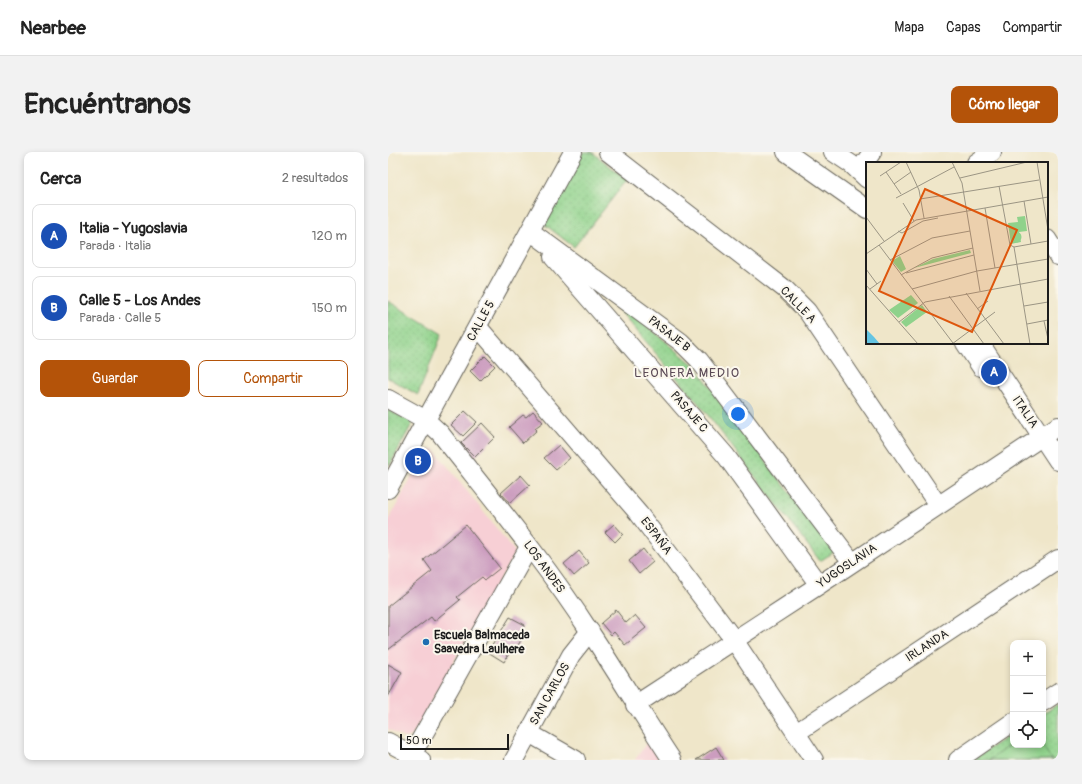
<!DOCTYPE html>
<html lang="es">
<head>
<meta charset="utf-8">
<style>
	:root { --surface:#fff; --page:#f2f2f2; --text:#222; --muted:#767676; --line:#e0e0e0; --accent:#b45309 }
	body { margin:0; font-family:Pangolin,sans-serif; background:var(--page); color:var(--text) }
	.controls { position:absolute; right:12px; bottom:12px; display:grid; overflow:hidden; border-radius:8px; box-shadow:0 2px 6px #0003 }
	.controls button { width:36px; height:36px; display:grid; place-items:center; padding:0; border:0; border-bottom:1px solid var(--line); background:var(--surface); color:var(--text); font:20px sans-serif }
	.scale { position:absolute; left:12px; bottom:10px; width:109px; box-sizing:border-box; padding-left:4px; border:2px solid #1c1c1c; border-top:0; font-size:11px; line-height:14px; white-space:nowrap; color:#1c1c1c; -webkit-text-stroke:3px #fbf7ec; paint-order:stroke }
	.you { position:absolute; left:350px; top:262px; width:14px; height:14px; margin:-10px; border:3px solid #fff; border-radius:50%; background:#1a73e8; box-shadow:0 0 0 6px #1a73e833 }
	.badge { display:grid; place-items:center; width:26px; height:26px; border-radius:50%; background:var(--accent); color:#fff; font-size:13px; font-weight:700 }
	.pin { position:absolute; translate:-50% -50%; border:2px solid #fff; box-shadow:0 1px 4px #0006 }
	.list { margin:0; padding:0; list-style:none }
	h2 { display:flex; justify-content:space-between; align-items:center; height:52px; margin:0; padding:0 16px; font-size:17px }
	h2 small { font-size:13px; font-weight:400; color:var(--muted) }
	.list li { display:grid; grid-template-columns:26px 1fr auto; gap:12px; align-items:center; box-sizing:border-box; height:64px; margin:0 8px 8px; padding:0 8px; border:1px solid var(--line); border-radius:8px }
	.list b { display:block; font-size:15px; white-space:nowrap }
	.list p { margin:0; font-size:13px; white-space:nowrap; color:var(--muted) }
	.list em { font-size:13px; font-style:normal; color:var(--muted) }
	.actions { display:flex; gap:8px; padding:12px 16px }
	.actions a { flex:1; padding:9px 0; border:1px solid var(--accent); border-radius:8px; text-align:center; font-size:14px; color:var(--accent) }
	.actions .main { background:var(--accent); color:#fff }
	.icon { flex:none; width:22px; height:22px; fill:none; stroke:currentColor; stroke-width:2; stroke-linecap:round; stroke-linejoin:round }
	.map { position:relative; flex:none; width:670px; height:608px; overflow:hidden; border-radius:8px }
	header { display:flex; align-items:center; gap:24px; box-sizing:border-box; height:56px; padding:0 20px; background:var(--surface); border-bottom:1px solid var(--line) }
	header strong { font-size:19px }
	nav { display:flex; gap:22px; margin-inline-start:auto; font-size:14px }
	.intro { display:flex; align-items:center; justify-content:space-between; box-sizing:border-box; height:96px; padding:0 24px }
	h1 { margin:0; font-size:28px }
	.button { padding:10px 18px; border-radius:8px; background:var(--accent); color:#fff; font-size:14px; font-weight:700 }
	main { display:flex; gap:24px; padding:0 24px }
	aside { flex:1; background:var(--surface); border-radius:8px; box-shadow:0 2px 6px #0003 }
	.map>svg:first-child { display:block }
	.built { fill:#f7cfd5 }
	.park { fill:url(#park-dots); stroke:#567754 }
	.pitch { fill:#8fd28b; stroke:#567754 }
	.building { fill:#cc9dbf }
	.lines { fill:none; stroke-linecap:round; stroke-linejoin:round }
	.minor-casing { stroke:#666359; stroke-width:20 }
	.minor { stroke:#fff; stroke-width:18 }
	.poi-dot { fill:#1f6fb2; stroke:#fbf7ec; stroke-width:1.5 }
	.labels { text-anchor:middle; dominant-baseline:central; stroke-width:4; stroke-linejoin:round; paint-order:stroke }
	.street-label { font-size:12px; fill:#1c1c1c; stroke:#fbf7ec }
	.poi-label { font-size:12px; font-weight:bold; fill:#1c1c1c; stroke:#fbf7ec; text-anchor:start }
	.neighbourhood-label { font-size:13px; letter-spacing:1px; fill:#5a4955; stroke:#fbf7ec }
	.inset-road { fill:none; stroke:#9b9584; stroke-width:1 }
	.view { fill:#de560d; fill-opacity:0.15; stroke:#de560d; stroke-width:2 }
	.inset-edge { fill:none; stroke:#1c1c1c; stroke-width:2 }
</style>
</head>
<body>
<header>
<strong>Nearbee</strong>
<nav><a>Mapa</a><a>Capas</a><a>Compartir</a></nav>
</header>
<div class="intro"><h1>Encuéntranos</h1><a class="button">Cómo llegar</a></div>
<main>
<aside>
<h2>Cerca<small>2 resultados</small></h2>
<ul class="list">
<li><span class="badge" style="background:#1a4fb4">A</span><div><b>Italia - Yugoslavia</b><p>Parada · Italia</p></div><em>120 m</em></li>
<li><span class="badge" style="background:#1a4fb4">B</span><div><b>Calle 5 - Los Andes</b><p>Parada · Calle 5</p></div><em>150 m</em></li>
</ul>
<div class="actions"><a class="main">Guardar</a><a>Compartir</a></div>
</aside>
<div class="map">
<svg width="670" height="608" viewBox="0 0 670 608">
	<defs>
		<pattern id="park-dots" width="8" height="8" patternUnits="userSpaceOnUse"><rect width="8" height="8" fill="#8fd28b"/><path d="M2 2h.1M6 6h.1" fill="none" stroke="#7bb477" stroke-width="1.8" stroke-linecap="round"/></pattern>
	</defs>
	<rect width="100%" height="100%" fill="#fbf7ec"/>
	<filter id="ink" filterUnits="userSpaceOnUse"><feTurbulence type="fractalNoise" baseFrequency=".025" numOctaves="2"/><feDisplacementMap in="SourceGraphic" scale="8" xChannelSelector="R" yChannelSelector="G"/><feConvolveMatrix kernelMatrix="1 2 1 2 8 2 1 2 1" color-interpolation-filters="sRGB"/></filter>
	<filter id="wash" filterUnits="userSpaceOnUse"><feTurbulence type="fractalNoise" baseFrequency=".012" numOctaves="4" result="noise"/><feDisplacementMap in="SourceGraphic" scale="16" xChannelSelector="R" yChannelSelector="G"/><feGaussianBlur stdDeviation="0.9" result="paint"/><feColorMatrix in="noise" values="0 0 0 0 0 0 0 0 0 0 0 0 0 0 0 0 0 1.4 0 .05"/><feComposite in="paint" operator="in"/></filter>
	<g filter="url(#wash)">
		<rect width="100%" height="100%" fill="#efe6c9"/>
		<g class="built">
			<polygon points="46,297 127,400 24,584 16,586 0,577 0,369 36,302 40,298"/>
			<polygon points="259,590 271,608 247,608"/>
		</g>
		<g class="park">
			<polygon points="195,0 204,0 239,28 186,95 156,72"/>
			<polygon points="209,132 307,214 446,400 432,409 316,258"/>
			<polygon points="0,149 54,182 30,243 0,226"/>
			<polygon points="0,258 25,270 2,313 0,312"/>
			<polygon points="670,552 670,608 584,608 625,581 625,593 655,593 655,562"/>
		</g>
		<polygon class="pitch" points="625,591 625,593 654,593 664,608 601,608"/>
		<g id="blocks">
			<g class="building">
				<polygon points="97,204 107,214 92,229 82,219"/>
				<polygon points="77,259 89,270 75,284 63,273"/>
				<polygon points="145,259 155,270 147,276 149,278 135,291 121,275 135,263 138,265"/>
				<polygon points="94,271 107,285 87,305 73,291"/>
				<polygon points="171,293 182,306 168,318 156,306"/>
				<polygon points="133,323 142,333 122,351 113,341"/>
				<polygon points="226,372 235,382 227,390 217,380"/>
				<polygon points="78,373 112,416 97,428 94,425 69,445 72,448 46,469 43,465 0,498 0,454 44,419 36,408"/>
				<polygon points="255,397 265,410 251,422 241,409"/>
				<polygon points="191,399 201,411 186,424 176,412"/>
				<polygon points="228,458 238,471 247,463 258,476 237,493 226,480 223,483 213,471"/>
				<polygon points="122,465 137,473 131,482 135,485 126,500 123,498 116,510 100,500"/>
				<polygon points="0,512 14,520 0,545"/>
				<polygon points="328,595 336,608 308,608"/>
			</g>
		</g>
	</g>
	<g filter="url(#ink)">
		<use href="#blocks" fill-opacity="0" stroke="#666359" stroke-width="1"/>
		<g class="lines">
			<defs>
				<g id="minor">
					<polyline points="220,0 397,137 419,159 550,353"/>
					<polyline points="398,0 479,57"/>
					<polyline points="445,0 463,12 479,27"/>
					<polyline points="588,11 604,0"/>
					<polyline points="471,19 484,0"/>
					<polyline points="142,79 293,190 311,208 464,410"/>
					<polyline points="659,87 670,104"/>
					<polyline points="165,105 338,304 431,433"/>
					<polyline points="90,175 251,362 346,488 426,608"/>
					<polyline points="577,191 593,215"/>
					<polyline points="592,191 670,309"/>
					<path d="M0,247L38,268L52,281C103,346 157,410 202,480C230,522 256,566 284,608"/>
					<polyline points="0,337 185,0"/>
					<polyline points="655,550 670,540"/>
					<polyline points="247,553 431,433 670,274"/>
					<polyline points="141,581 188,608"/>
					<polyline points="408,581 670,407"/>
					<polyline points="0,590 33,608"/>
					<polyline points="21,608 141,395"/>
					<polyline points="126,608 183,503 202,479"/>
					<polyline points="570,608 625,570"/>
				</g>
			</defs>
			<use href="#minor" class="minor-casing"/>
			<use href="#minor" class="minor"/>
		</g>
	</g>
	<circle class="poi-dot" cx="38" cy="490" r="4"/>
	<g class="labels">
		<g class="street-label">
			<text transform="translate(410 153) rotate(46)">CALLE A</text>
			<text transform="translate(93 169) rotate(-61)">CALLE 5</text>
			<text transform="translate(281 182) rotate(38)">PASAJE B</text>
			<text transform="translate(301 260) rotate(49)">PASAJE C</text>
			<text transform="translate(637 260) rotate(56)">ITALIA</text>
			<text transform="translate(268 384) rotate(53)">ESPAÑA</text>
			<text transform="translate(459 414) rotate(-34)">YUGOSLAVIA</text>
			<text transform="translate(156 415) rotate(54)">LOS ANDES</text>
			<text transform="translate(539 494) rotate(-33)">IRLANDA</text>
			<text transform="translate(162 542) rotate(-61)">SAN CARLOS</text>
		</g>
		<g class="poi-label">
			<text x="46" y="483">Escuela Balmaceda<tspan x="46" dy="14">Saavedra Laulhere</tspan></text>
		</g>
		<g class="neighbourhood-label">
			<text x="299" y="221">LEONERA MEDIO</text>
		</g>
	</g>
	<g transform="translate(478 10)">
		<rect width="182" height="182" fill="#efe6c9"/>
		<path d="M159,54L161,69L153,70L155,80L145,82L142,61L152,60L151,55ZM104,88L105,91L48,106L67,97ZM34,94L40,107L35,110L26,99ZM45,133L52,141L32,156L23,148ZM56,143L61,150L40,165L35,160Z" fill="#8fd28b"/>
		<path d="M144.5 75a5.5 5.5 0 1 1 11 0a5.5 5.5 0 1 1-11 0Z" fill="#8fd28b"/>
		<path d="M0,167L8,175L14,182H0Z" fill="#64c4e2"/>
		<path class="inset-road" d="M40,0L53,28L58,56M86,0L96,21L114,129M171,0L182,68M20,10L35,32M14,14L35,0M94,16L161,0M28,22L45,10M133,24L144,83L148,85L164,182M30,36L88,5M54,37L173,18M158,39L165,82M37,41L48,59M119,46L129,106M0,55L18,79M32,69L36,71L57,59L72,56M13,83L87,181M148,85L182,79M0,92L50,58L182,35M24,98L66,76L104,69M0,107L11,122M40,111L108,93M35,113L66,96L107,86M0,123L52,182M4,127L15,119M46,127L111,109L182,97M100,131L138,182M83,134L118,182M158,144L182,140M111,147L122,139M178,159L182,177M33,160L59,140L182,117M161,162L182,158M86,182L129,150"/>
		<path class="view" d="M59,27L151,68L106,170L13,129Z"/>
		<rect width="182" height="182" class="inset-edge"/>
	</g>
</svg>
<div class="controls">
<button>+</button>
<button>−</button>
<button><svg class="icon" aria-label="locate" viewBox="0 0 24 24"><circle cx="12" cy="12" r="6"/><path d="M12 2v4M12 18v4M2 12h4M18 12h4"/></svg></button>
</div>
<div class="scale">50 m</div>
<div class="you"></div>
<div class="pin badge" style="left:606px;top:220px;background:#1a4fb4">A</div>
<div class="pin badge" style="left:30px;top:309px;background:#1a4fb4">B</div>
</div>
</main>
</body>
</html>
